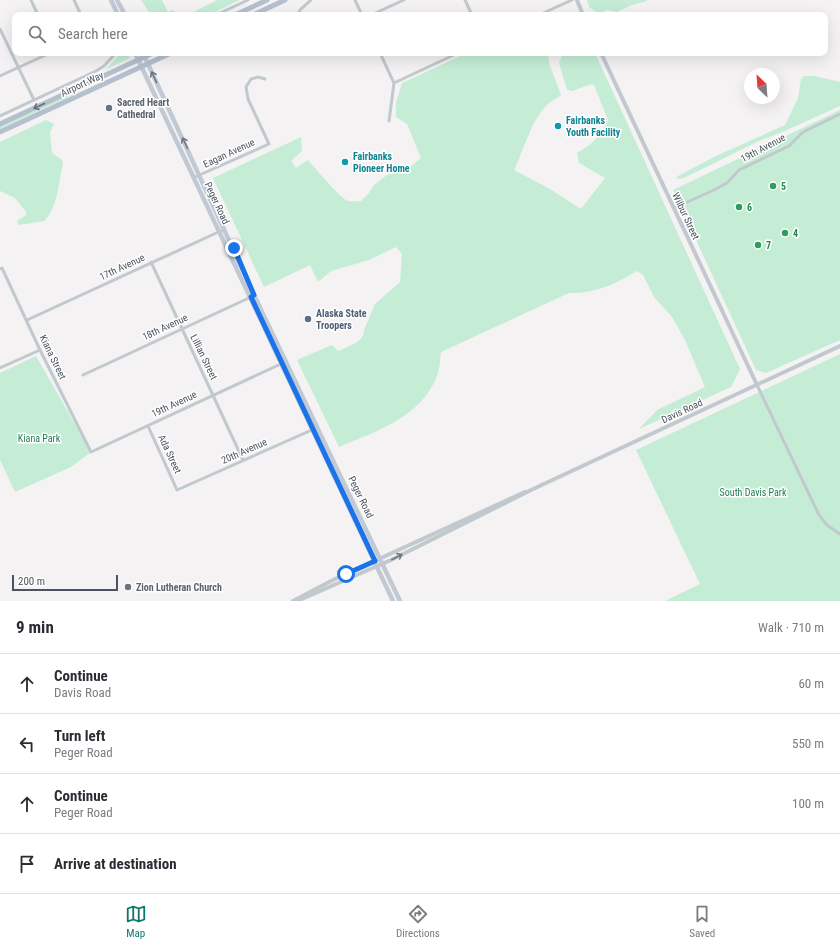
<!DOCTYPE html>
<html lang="en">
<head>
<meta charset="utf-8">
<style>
	:root { --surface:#fff; --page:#f7f7f7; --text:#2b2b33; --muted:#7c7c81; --line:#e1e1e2; --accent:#0f766e }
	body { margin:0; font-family:"Roboto Condensed",sans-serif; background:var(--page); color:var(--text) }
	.compass { position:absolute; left:744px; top:68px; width:36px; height:36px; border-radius:50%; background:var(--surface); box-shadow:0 4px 16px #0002; rotate:335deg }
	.scale { position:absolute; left:12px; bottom:10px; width:106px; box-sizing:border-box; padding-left:4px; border:2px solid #4b545e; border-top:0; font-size:11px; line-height:14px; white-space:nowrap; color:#4b545e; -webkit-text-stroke:3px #fff; paint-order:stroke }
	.stop { position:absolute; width:12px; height:12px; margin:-9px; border:3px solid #1a73e8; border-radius:50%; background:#fff }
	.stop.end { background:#1a73e8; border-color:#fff; box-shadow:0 1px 4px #0008 }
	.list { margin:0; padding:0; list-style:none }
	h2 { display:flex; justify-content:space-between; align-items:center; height:52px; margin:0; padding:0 16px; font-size:17px }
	h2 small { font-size:13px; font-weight:400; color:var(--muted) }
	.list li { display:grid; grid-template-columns:26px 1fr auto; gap:12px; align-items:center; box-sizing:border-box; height:60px; padding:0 16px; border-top:1px solid var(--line) }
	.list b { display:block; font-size:15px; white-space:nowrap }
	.list p { margin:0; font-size:13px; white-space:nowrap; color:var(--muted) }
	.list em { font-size:13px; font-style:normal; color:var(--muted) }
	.icon { flex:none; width:22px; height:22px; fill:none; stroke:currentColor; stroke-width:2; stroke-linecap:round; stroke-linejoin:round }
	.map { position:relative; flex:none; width:840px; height:601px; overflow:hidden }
	.search { position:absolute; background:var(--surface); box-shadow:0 4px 16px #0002; left:12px; right:12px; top:12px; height:44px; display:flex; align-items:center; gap:10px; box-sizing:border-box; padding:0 14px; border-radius:8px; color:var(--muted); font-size:15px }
	.sheet { height:292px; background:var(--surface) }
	nav { display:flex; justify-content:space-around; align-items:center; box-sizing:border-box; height:56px; border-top:1px solid var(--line); background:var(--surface); font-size:11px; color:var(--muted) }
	nav a { display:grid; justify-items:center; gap:2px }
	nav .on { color:var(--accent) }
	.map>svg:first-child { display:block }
	.green { fill:#c5edd6 }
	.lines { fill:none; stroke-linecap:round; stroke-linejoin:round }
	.minor { stroke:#c1c9cf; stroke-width:3 }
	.tertiary { stroke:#c1c9cf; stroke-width:4 }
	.secondary { stroke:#c1cad4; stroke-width:4.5 }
	.primary { stroke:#b4c0ce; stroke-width:5 }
	.oneway { stroke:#6e7781 }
	.oneway2 { stroke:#656f7a }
	.oneway3 { stroke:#6e7780 }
	.route { stroke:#1a73e8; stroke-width:5 }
	.worship-dot { fill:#6b7280; stroke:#fff; stroke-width:1.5 }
	.culture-dot { fill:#0f9aa8; stroke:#fff; stroke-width:1.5 }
	.leisure-dot { fill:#2e9e5b; stroke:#fff; stroke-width:1.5 }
	.service-dot { fill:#5c6f8a; stroke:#fff; stroke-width:1.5 }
	.labels { text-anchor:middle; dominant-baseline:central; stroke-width:3; stroke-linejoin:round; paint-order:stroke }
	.street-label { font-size:10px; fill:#4b545e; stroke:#fff }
	.worship-label { font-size:10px; font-weight:bold; fill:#5b616d; stroke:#fff; text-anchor:start }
	.culture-label { font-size:10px; font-weight:bold; fill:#0d838f; stroke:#fff; text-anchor:start }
	.leisure-label { font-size:10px; font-weight:bold; fill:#27864d; stroke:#fff; text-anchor:start }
	.service-label { font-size:10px; font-weight:bold; fill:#4e5e75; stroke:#fff; text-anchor:start }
	.park-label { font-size:10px; fill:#1f7c50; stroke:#fff }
</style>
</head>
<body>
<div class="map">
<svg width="840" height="601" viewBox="0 0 840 601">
	<rect width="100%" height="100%" fill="#f4f2f2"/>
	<g class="green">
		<polygon points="141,0 162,0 168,12 173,10 175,12 170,15 151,15"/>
		<polygon points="217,0 240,0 208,15 188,15"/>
		<polygon points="587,0 647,0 647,1 632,5 617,12 607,10 599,14 589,7"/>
		<polygon points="121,53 127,53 130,58 105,70"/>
		<path d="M467,53H548L549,63L561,95C557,99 552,100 548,104C530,122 525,147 514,170L550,189L581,209L605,178L579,163L577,153C593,143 600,138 608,120L594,85L592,84L572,91L567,90L559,63L563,53H595L740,369L731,387L639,429L657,410L705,387L685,340L672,317L654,297L643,275L637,271C616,284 594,294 569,293L441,352C440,359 440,369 437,376C421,417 377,431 339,447L297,360L332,345L338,351C348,346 364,343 364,330L375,304L400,282L402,254L396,247L369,260L331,271L318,282L310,265L264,287L213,178L301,137L302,151L291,161L296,168L308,160C314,167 342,200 348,201C352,202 357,201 361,201L369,193L373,186L387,175L408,169L421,158L407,124L396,117V103L402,83Z"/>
		<polygon points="804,76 815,76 840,82 840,106 780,133 759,141 684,178 676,179 678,176 714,157 785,125 798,98 801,79"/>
		<polygon points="80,89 71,96 0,129 0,126"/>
		<polygon points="840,110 840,340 766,373 756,370 673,190"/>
		<path d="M46,120L54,124L50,132L52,153L61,159L63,162C59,180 58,208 44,221L19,225L17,221L26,215V212L15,198L0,191V142Z"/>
		<polygon points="840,354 840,601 665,601 700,584 636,450"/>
		<polygon points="36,356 91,452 71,467 15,492 0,460 0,373"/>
	</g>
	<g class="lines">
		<g class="minor">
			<polyline points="31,0 38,15"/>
			<polyline points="74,0 81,15"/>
			<polyline points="355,0 362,15"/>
			<polyline points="465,0 472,15"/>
			<polyline points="216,15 248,0"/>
			<polyline points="298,15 300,10 311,0"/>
			<polyline points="371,15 404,0"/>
			<polyline points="539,15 572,0"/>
			<polyline points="0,29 34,100"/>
			<polyline points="380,53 394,83"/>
			<polyline points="0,76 50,53"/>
			<polyline points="0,116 96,71 104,66 116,53"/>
			<polyline points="389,121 394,83 458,53"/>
			<polyline points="195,177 269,144 248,99 246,87 251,79 258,77 265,79"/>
			<polyline points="674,208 714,190 727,183 739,170 789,146 803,132 840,114"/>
			<polyline points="151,262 243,460"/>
			<polyline points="0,269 2,268 40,350 91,452 283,363"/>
			<polyline points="27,320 225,229"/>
			<polyline points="0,368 40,350"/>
			<polyline points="83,375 251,297"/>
			<polyline points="757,385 819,515 827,525 840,534"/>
			<polyline points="148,426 177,490 314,429"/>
		</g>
		<g class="tertiary">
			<polyline points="577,0 583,15"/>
			<polyline points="601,53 757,385"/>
			<polyline points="293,601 333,580 525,492"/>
			<polyline points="297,601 391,560 531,490 840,346"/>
		</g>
		<g class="secondary">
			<polyline points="111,0 118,15"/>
			<polyline points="117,0 125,15"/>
			<polyline points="135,53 393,601"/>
			<polyline points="143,53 254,295 400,601"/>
		</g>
		<g class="primary">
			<polyline points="235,15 267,0"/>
			<polyline points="253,15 285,0"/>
			<polyline points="0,124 153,53"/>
			<polyline points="0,132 171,53"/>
		</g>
	</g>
	<defs><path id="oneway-shaft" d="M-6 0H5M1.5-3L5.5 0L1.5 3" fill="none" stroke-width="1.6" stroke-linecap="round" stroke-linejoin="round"/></defs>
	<g class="oneway">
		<use href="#oneway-shaft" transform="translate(154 77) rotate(-115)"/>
		<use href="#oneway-shaft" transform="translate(185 143) rotate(-115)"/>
	</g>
	<use class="oneway2" href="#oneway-shaft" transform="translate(39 106) rotate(155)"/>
	<use class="oneway3" href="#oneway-shaft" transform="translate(397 557) rotate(-27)"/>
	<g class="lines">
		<polyline class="route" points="234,248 254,295 251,297 375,561 346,574"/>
	</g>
	<g class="worship-dot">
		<circle cx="109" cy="108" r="4"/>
		<circle cx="128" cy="587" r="4"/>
	</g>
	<g class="culture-dot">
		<circle cx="558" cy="126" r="4"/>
		<circle cx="345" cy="162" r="4"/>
	</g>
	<g class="leisure-dot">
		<circle cx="773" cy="186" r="4"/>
		<circle cx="739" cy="207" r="4"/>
		<circle cx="785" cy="233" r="4"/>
		<circle cx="758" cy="245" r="4"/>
	</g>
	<circle class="service-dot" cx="308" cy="319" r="4"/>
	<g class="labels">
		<g class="street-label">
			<text transform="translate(82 84) rotate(-25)">Airport Way</text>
			<text transform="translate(763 148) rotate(-28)">19th Avenue</text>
			<text transform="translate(229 153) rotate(-25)">Eagan Avenue</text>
			<text transform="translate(217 203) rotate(65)">Peger Road</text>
			<text transform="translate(686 216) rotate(65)">Wilbur Street</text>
			<text transform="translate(122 267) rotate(-25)">17th Avenue</text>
			<text transform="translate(165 327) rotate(-25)">18th Avenue</text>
			<text transform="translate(53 357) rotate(64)">Kiana Street</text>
			<text transform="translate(204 357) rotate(64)">Lillian Street</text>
			<text transform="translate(174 404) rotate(-25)">19th Avenue</text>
			<text transform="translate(682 411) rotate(-25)">Davis Road</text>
			<text transform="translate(244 451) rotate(-24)">20th Avenue</text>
			<text transform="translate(170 454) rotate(65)">Ada Street</text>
			<text transform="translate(361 497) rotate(64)">Peger Road</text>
		</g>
		<g class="worship-label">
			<text x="117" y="102">Sacred Heart<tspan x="117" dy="12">Cathedral</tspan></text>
			<text x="136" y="587">Zion Lutheran Church</text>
		</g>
		<g class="culture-label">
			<text x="566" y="120">Fairbanks<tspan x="566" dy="12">Youth Facility</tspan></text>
			<text x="353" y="156">Fairbanks<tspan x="353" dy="12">Pioneer Home</tspan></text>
		</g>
		<g class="leisure-label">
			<text x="781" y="186">5</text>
			<text x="747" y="207">6</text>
			<text x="793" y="233">4</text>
			<text x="766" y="245">7</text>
		</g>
		<g class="service-label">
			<text x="316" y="313">Alaska State<tspan x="316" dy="12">Troopers</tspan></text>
		</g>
		<g class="park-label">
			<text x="39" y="438">Kiana Park</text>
			<text x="753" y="492">South Davis Park</text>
		</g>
	</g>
</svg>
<svg class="compass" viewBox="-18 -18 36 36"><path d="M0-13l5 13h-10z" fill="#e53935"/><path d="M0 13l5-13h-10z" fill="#7c7c81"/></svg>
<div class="scale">200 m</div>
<div class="stop" style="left:346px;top:574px"></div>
<div class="stop end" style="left:234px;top:248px"></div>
<div class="search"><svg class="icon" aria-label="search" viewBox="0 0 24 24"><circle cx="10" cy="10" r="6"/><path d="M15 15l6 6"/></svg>Search here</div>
</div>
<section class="sheet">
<h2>9 min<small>Walk · 710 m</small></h2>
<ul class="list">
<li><svg class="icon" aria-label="ahead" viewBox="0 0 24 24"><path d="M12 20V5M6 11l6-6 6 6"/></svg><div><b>Continue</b><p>Davis Road</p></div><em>60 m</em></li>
<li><svg class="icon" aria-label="left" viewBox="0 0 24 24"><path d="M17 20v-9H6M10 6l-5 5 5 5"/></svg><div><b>Turn left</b><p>Peger Road</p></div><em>550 m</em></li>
<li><svg class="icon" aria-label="ahead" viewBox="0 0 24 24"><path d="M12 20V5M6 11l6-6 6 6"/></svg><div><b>Continue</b><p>Peger Road</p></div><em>100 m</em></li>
<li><svg class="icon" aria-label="arrive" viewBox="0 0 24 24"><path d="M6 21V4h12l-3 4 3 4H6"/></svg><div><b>Arrive at destination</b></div></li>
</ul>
</section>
<nav>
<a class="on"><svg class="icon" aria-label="map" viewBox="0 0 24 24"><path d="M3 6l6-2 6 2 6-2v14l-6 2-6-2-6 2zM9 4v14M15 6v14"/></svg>Map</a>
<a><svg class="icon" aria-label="directions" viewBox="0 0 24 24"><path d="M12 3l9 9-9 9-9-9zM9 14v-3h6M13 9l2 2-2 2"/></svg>Directions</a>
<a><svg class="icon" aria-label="saved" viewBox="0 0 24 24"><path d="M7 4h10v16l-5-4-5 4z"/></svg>Saved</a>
</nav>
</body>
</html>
